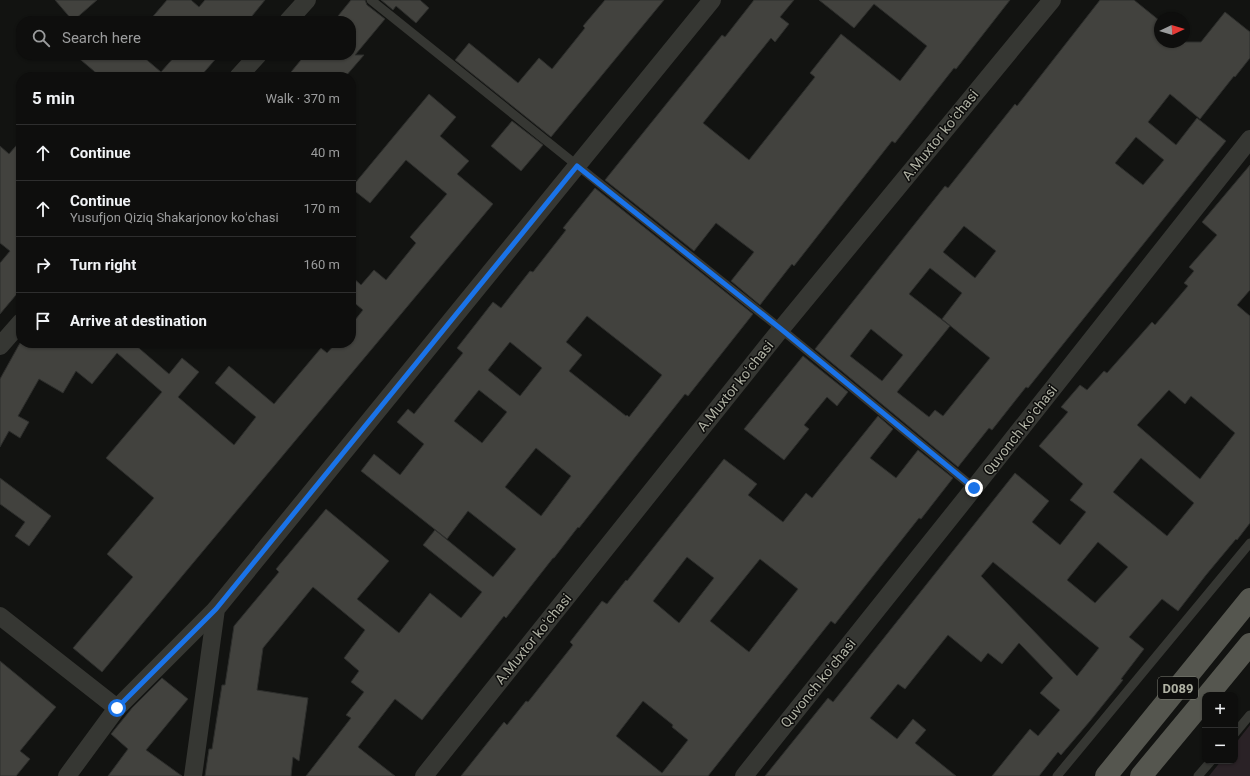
<!DOCTYPE html>
<html lang="en">
<head>
<meta charset="utf-8">
<style>
	:root { --surface:#0e0e0d; --page:#171716; --text:#f1f3f6; --muted:#9b9c9d; --line:#2e2e2e }
	body { margin:0; font-family:Roboto,sans-serif; background:var(--page); color:var(--text) }
	.controls { position:absolute; right:12px; bottom:12px; display:grid; overflow:hidden; border-radius:8px; box-shadow:0 1px 3px #0004 }
	.controls button { width:36px; height:36px; display:grid; place-items:center; padding:0; border:0; border-bottom:1px solid var(--line); background:var(--surface); color:var(--text); font:20px sans-serif }
	.compass { position:absolute; left:1154px; top:12px; width:36px; height:36px; border-radius:50%; background:var(--surface); box-shadow:0 1px 3px #0004; rotate:86deg }
	.stop { position:absolute; width:12px; height:12px; margin:-9px; border:3px solid #1a73e8; border-radius:50%; background:#fff }
	.stop.end { background:#1a73e8; border-color:#fff; box-shadow:0 1px 4px #0008 }
	.list { margin:0; padding:0; list-style:none }
	h2 { display:flex; justify-content:space-between; align-items:center; height:52px; margin:0; padding:0 16px; font-size:17px }
	h2 small { font-size:13px; font-weight:400; color:var(--muted) }
	.list li { display:grid; grid-template-columns:26px 1fr auto; gap:12px; align-items:center; box-sizing:border-box; height:56px; padding:0 16px; border-top:1px solid var(--line) }
	.list b { display:block; font-size:15px; white-space:nowrap }
	.list p { margin:0; font-size:13px; white-space:nowrap; color:var(--muted) }
	.list em { font-size:13px; font-style:normal; color:var(--muted) }
	.icon { flex:none; width:22px; height:22px; fill:none; stroke:currentColor; stroke-width:2; stroke-linecap:round; stroke-linejoin:round }
	.map { position:relative; flex:none; width:1250px; height:776px; overflow:hidden }
	.search { position:absolute; background:var(--surface); box-shadow:0 1px 3px #0004; left:16px; top:16px; width:340px; height:44px; display:flex; align-items:center; gap:10px; box-sizing:border-box; padding:0 14px; border-radius:16px; color:var(--muted); font-size:15px }
	.panel { position:absolute; background:var(--surface); box-shadow:0 1px 3px #0004; left:16px; top:72px; width:340px; height:276px; border-radius:16px }
	.map>svg:first-child { display:block }
	.green { fill:#2a2226 }
	.building { fill:#42423e; stroke:#2d2e2c; fill-rule:evenodd }
	.lines { fill:none; stroke-linecap:round; stroke-linejoin:round }
	.service { stroke:#363733; stroke-width:9 }
	.minor { stroke:#363733; stroke-width:18 }
	.primary { stroke:#55564f; stroke-width:22 }
	.route { stroke:#1a73e8; stroke-width:5 }
	.labels { text-anchor:middle; dominant-baseline:central; stroke-width:3; stroke-linejoin:round; paint-order:stroke }
	.shield { fill:#0d0d0c; stroke:#7f8076; stroke-width:1 }
	.shield-label { font-size:13px; font-weight:bold; fill:#b0b2a4 }
	.street-label { font-size:14px; fill:#b0b2a4; stroke:#0d0d0c }
</style>
</head>
<body>
<div class="map">
<svg width="1250" height="776" viewBox="0 0 1250 776">
	<rect width="100%" height="100%" fill="#121311"/>
	<polygon class="green" points="1250,725 1250,776 1209,776 1221,761 1235,761 1235,744"/>
	<g class="building">
		<polygon points="55,0 97,0 73,21"/>
		<polygon points="167,0 191,0 199,7 205,0 265,0 248,21 149,21"/>
		<polygon points="351,0 365,0 367,5 385,19 355,55 364,55 345,77 287,77 305,55 351,55 351,21 334,21"/>
		<polygon points="381,0 420,0 429,8 416,23 396,6 393,10"/>
		<polygon points="605,0 664,0 551,137 455,60 469,43 518,83 539,58 552,69 585,28 583,26"/>
		<polygon points="754,0 794,0 780,17 789,24 775,42 771,38 703,123 749,160 815,77 810,73 841,34 900,81 927,46 874,4 854,28 819,0 1010,0 956,69 954,68 895,143 892,141 794,266 792,264 760,305 731,281 754,252 716,223 694,251 605,180 722,35 725,37"/>
		<path d="M1100,0H1134L1160,21V42H1201L1225,12L1250,32V58L1235,77L1234,76L1200,119L1170,94L1148,122L1176,145L1197,118L1226,141L1028,388L1026,387L992,430L989,428L958,467L815,349L945,186L948,188L1015,104L1017,106ZM1136,137L1164,160L1143,185L1115,163ZM964,226L996,251L975,278L943,252ZM930,268L962,293L942,319L990,358L943,416L935,410L929,417L897,392L950,326L909,294ZM871,329L903,355L882,381L850,356Z"/>
		<polygon points="75,55 141,55 161,72 176,55 219,55 200,77 101,77"/>
		<polygon points="429,94 456,117 440,136 469,161 457,174 493,204 102,672 73,648 133,577 107,554 154,498 106,458 162,392 117,353 92,384 76,371 63,393 39,379 18,416 29,422 20,438 9,431 0,447 0,379 20,343 133,343 169,374 182,358 199,372 178,397 234,445 256,417 215,383 229,366 274,404 321,348 327,353 336,343 351,343 351,325 363,310 351,300 351,276 361,285 374,270 386,280 416,243 410,237 447,194 406,160 370,203 351,188"/>
		<polygon points="512,121 543,145 521,171 491,146"/>
		<polygon points="21,140 21,289 0,314 0,263 10,251 0,243 0,146 9,154"/>
		<path d="M1250,165V290L1237,305L1250,316V523L1237,540L1236,539L1206,575L1178,611L1162,599L1129,637L1144,649L1121,679L1123,680L1090,721L1061,755L1058,752L1039,776H992L1030,729L1038,736L1060,710L1040,693L1053,678L1019,643L1002,664L988,653L981,662L948,635L905,689L898,684L870,718L897,739L913,719L926,730L915,743L956,776H765L828,698L833,702L1015,473L1049,501L1032,522L1060,545L1086,512L1070,500L1083,484L1039,446L1068,412L1061,407L1080,385L1087,390L1104,371L1107,373L1152,322L1155,325L1188,286L1184,283L1194,271L1189,267L1217,235L1202,222ZM1169,390L1185,404L1191,396L1235,433L1200,479L1137,425ZM1141,458L1194,503L1167,536L1113,492ZM1098,542L1128,567L1095,603L1067,580ZM993,562L1099,648L1077,676L981,576Z"/>
		<path d="M595,188L753,314L688,396L685,394L579,528L578,527L554,558H553L506,618L504,616L422,720L395,699L358,747L395,776H306L351,718L346,715L364,692L351,682L359,671L344,658L365,630L313,587L263,648L257,690L308,698L299,761L293,757L291,776H205L209,749H212L222,685H225L234,626L279,572L276,569L326,509L389,561L357,599L399,633L430,593L461,618L482,592L423,545L435,530L493,577L516,549L468,511L447,539L361,471L374,454L400,475L424,444L397,422L408,409L414,414L463,353L457,348L493,302L501,308L530,271L533,272L566,230L563,228ZM587,316L662,375L629,417L627,415L626,416L569,371L582,355L566,342ZM510,342L542,368L520,396L488,370ZM479,390L507,412L482,443L454,421ZM536,448L571,476L541,516L505,487Z"/>
		<polygon points="803,356 848,392 837,406 827,397 804,425 809,429 784,460 744,429"/>
		<path d="M878,416L893,429L870,458L896,478L918,450L953,478L921,519L919,518L835,624L831,621L708,776H461L504,722L507,725L526,701L528,702L573,645L570,642L602,601L607,604L626,580L627,581L724,459L757,484L748,495L783,522L806,493L812,498ZM687,557L714,578L679,623L653,601ZM760,559L798,589L749,652L710,621ZM643,701L673,725L672,727L688,740L662,773L616,736Z"/>
		<polygon points="0,478 51,516 29,546 15,536 25,522 0,504"/>
		<polygon points="0,661 56,707 20,751 30,759 16,776 0,776"/>
		<polygon points="162,678 188,699 146,750 182,776 108,776 128,749 111,734 132,708"/>
	</g>
	<g class="lines">
		<g class="service">
			<polyline points="371,0 781,329 974,488"/>
			<polyline points="1235,733 1250,715"/>
			<polyline points="1057,776 1250,543"/>
			<polyline points="1198,776 1211,761"/>
		</g>
		<g class="minor">
			<polyline points="288,21 307,0"/>
			<polyline points="238,77 258,55"/>
			<polyline points="0,346 21,322"/>
			<polyline points="0,616 117,708 67,776"/>
			<polyline points="117,708 216,609"/>
			<polyline points="193,776 216,609 712,0"/>
			<polyline points="424,776 781,329 1052,0"/>
			<polyline points="744,776 974,488 1250,139"/>
		</g>
		<g class="primary">
			<polyline points="1208,695 1250,644"/>
			<polyline points="1106,776 1250,599"/>
			<polyline points="1141,776 1205,699"/>
		</g>
	</g>
	<g class="lines">
		<polyline class="route" points="117,708 216,609 577,166 781,329 974,488"/>
	</g>
	<g class="labels">
		<rect class="shield" x="1158" y="677" width="40" height="22" rx="3"/>
		<g class="shield-label">
			<text x="1178" y="688">D089</text>
		</g>
		<g class="street-label">
			<text transform="translate(940 135) rotate(-51)">A.Muxtor koʻchasi</text>
			<text transform="translate(735 386) rotate(-51)">A.Muxtor koʻchasi</text>
			<text transform="translate(1020 430) rotate(-52)">Quvonch koʻchasi</text>
			<text transform="translate(533 639) rotate(-51)">A.Muxtor koʻchasi</text>
			<text transform="translate(818 683) rotate(-51)">Quvonch koʻchasi</text>
		</g>
	</g>
</svg>
<div class="controls">
<button>+</button>
<button>−</button>
</div>
<svg class="compass" viewBox="-18 -18 36 36"><path d="M0-13l5 13h-10z" fill="#e53935"/><path d="M0 13l5-13h-10z" fill="#9b9c9d"/></svg>
<div class="stop" style="left:117px;top:708px"></div>
<div class="stop end" style="left:974px;top:488px"></div>
<div class="search"><svg class="icon" aria-label="search" viewBox="0 0 24 24"><circle cx="10" cy="10" r="6"/><path d="M15 15l6 6"/></svg>Search here</div>
<section class="panel">
<h2>5 min<small>Walk · 370 m</small></h2>
<ul class="list">
<li><svg class="icon" aria-label="ahead" viewBox="0 0 24 24"><path d="M12 20V5M6 11l6-6 6 6"/></svg><div><b>Continue</b></div><em>40 m</em></li>
<li><svg class="icon" aria-label="ahead" viewBox="0 0 24 24"><path d="M12 20V5M6 11l6-6 6 6"/></svg><div><b>Continue</b><p>Yusufjon Qiziq Shakarjonov koʻchasi</p></div><em>170 m</em></li>
<li><svg class="icon" aria-label="right" viewBox="0 0 24 24"><path d="M7 20v-9h11M14 6l5 5-5 5"/></svg><div><b>Turn right</b></div><em>160 m</em></li>
<li><svg class="icon" aria-label="arrive" viewBox="0 0 24 24"><path d="M6 21V4h12l-3 4 3 4H6"/></svg><div><b>Arrive at destination</b></div></li>
</ul>
</section>
</div>
</body>
</html>
